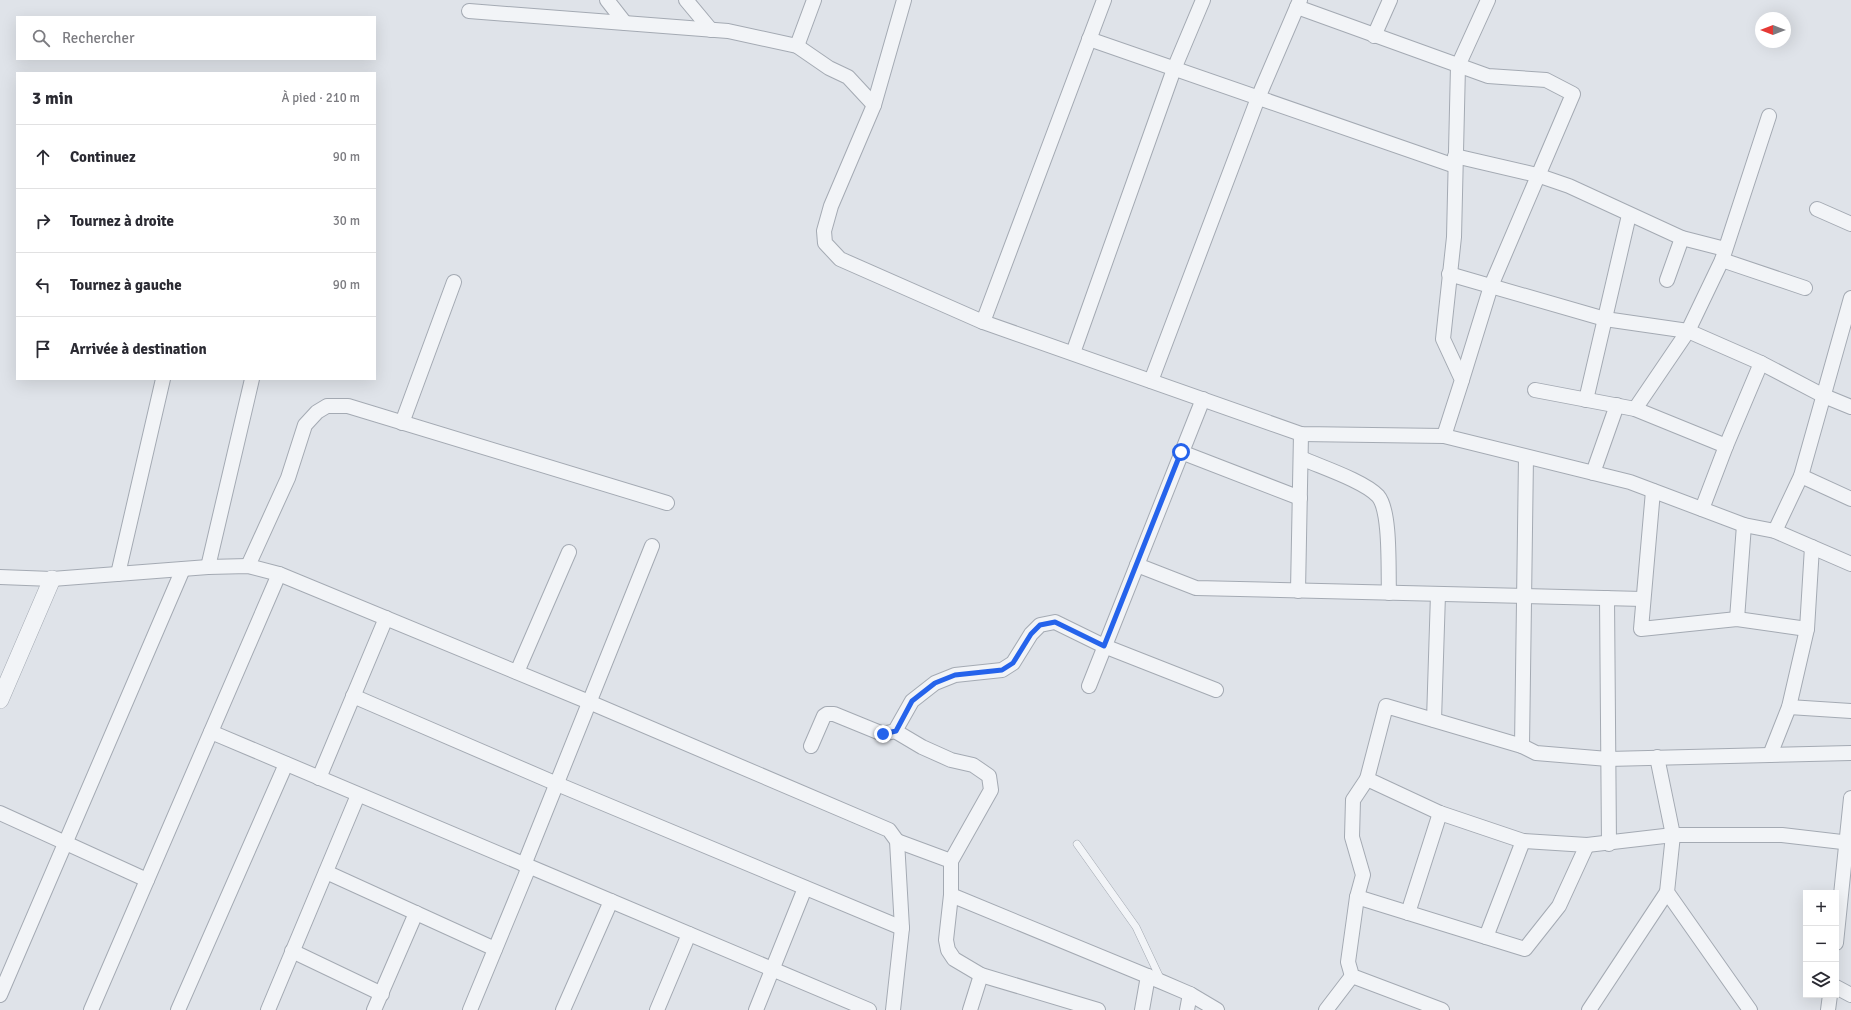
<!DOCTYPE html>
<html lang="fr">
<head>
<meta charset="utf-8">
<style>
	:root { --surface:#fff; --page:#f7f7f7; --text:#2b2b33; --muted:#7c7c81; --line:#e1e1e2 }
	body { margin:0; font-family:Signika,sans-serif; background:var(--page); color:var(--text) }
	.controls { position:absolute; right:12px; bottom:12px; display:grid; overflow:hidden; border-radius:0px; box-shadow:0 4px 16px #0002 }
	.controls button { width:36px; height:36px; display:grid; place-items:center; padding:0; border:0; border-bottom:1px solid var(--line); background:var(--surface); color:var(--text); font:20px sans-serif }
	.compass { position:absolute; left:1755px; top:12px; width:36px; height:36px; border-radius:50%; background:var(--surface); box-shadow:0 4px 16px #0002; rotate:270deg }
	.stop { position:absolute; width:12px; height:12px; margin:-9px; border:3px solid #2563eb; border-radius:50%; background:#fff }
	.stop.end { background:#2563eb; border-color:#fff; box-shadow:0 1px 4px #0008 }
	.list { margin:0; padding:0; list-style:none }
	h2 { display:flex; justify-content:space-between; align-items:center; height:52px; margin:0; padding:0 16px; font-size:17px }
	h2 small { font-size:13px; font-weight:400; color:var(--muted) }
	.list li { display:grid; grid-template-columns:26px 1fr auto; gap:12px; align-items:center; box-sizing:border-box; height:64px; padding:0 16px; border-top:1px solid var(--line) }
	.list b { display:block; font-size:15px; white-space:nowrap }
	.list em { font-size:13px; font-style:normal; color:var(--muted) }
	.icon { flex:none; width:22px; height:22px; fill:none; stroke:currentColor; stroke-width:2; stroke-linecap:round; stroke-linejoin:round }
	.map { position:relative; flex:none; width:1851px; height:1010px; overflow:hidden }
	.search { position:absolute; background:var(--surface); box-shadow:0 4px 16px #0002; left:16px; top:16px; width:360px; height:44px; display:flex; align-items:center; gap:10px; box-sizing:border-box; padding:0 14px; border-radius:0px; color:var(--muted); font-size:15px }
	.panel { position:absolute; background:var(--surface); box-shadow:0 4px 16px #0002; left:16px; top:72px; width:360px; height:308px; border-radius:0px }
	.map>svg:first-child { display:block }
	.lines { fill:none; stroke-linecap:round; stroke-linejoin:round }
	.service-casing { stroke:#a4aab3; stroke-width:8 }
	.minor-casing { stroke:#a4aab3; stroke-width:16 }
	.tertiary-casing { stroke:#a4aab3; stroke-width:18 }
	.service { stroke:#f2f4f7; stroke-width:7 }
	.minor { stroke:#f2f4f7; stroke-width:14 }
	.tertiary { stroke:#f2f4f7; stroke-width:17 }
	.route { stroke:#2563eb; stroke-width:5 }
</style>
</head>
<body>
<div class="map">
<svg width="1851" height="1010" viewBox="0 0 1851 1010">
	<rect width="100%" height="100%" fill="#dfe3e9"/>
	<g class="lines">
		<defs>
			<polyline id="service" points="1077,844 1136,927 1161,980"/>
			<g id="minor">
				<polyline points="607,0 625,23"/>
				<polyline points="686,0 711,30"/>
				<polyline points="904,0 874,105 831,206 824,231 825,243 840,259 983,322 1301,434 1444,436 1630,482 1744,525 1775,531 1851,564"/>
				<polyline points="1297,7 1488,76 1546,80 1573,94 1491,286 1462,380"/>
				<polyline points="469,11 728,31 797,46 829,68 848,77 874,105"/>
				<polyline points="1374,36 1390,0"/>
				<polyline points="1089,39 1455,166"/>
				<polyline points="797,46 814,0"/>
				<polyline points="1455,156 1537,175 1569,186 1682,238 1725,249"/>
				<polyline points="1817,209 1851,224"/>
				<polyline points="1722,260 1805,288"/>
				<polyline points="1449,274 1605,319 1688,331 1761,363 1824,396 1851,407"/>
				<polyline points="1667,280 1682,238"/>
				<polyline points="983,322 1104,0"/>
				<polyline points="1073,353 1174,69 1203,0"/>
				<polyline points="1151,381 1258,98 1300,0"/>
				<polyline points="1535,390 1635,409 1726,446"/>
				<polyline points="1586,400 1629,215"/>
				<polyline points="1635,409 1688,331 1722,260 1769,116"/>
				<polyline points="402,423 454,282"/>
				<polyline points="1444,436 1462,380 1443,339 1454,237 1458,66 1488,0"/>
				<polyline points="1181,452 1300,498"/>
				<polyline points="1526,457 1522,746 1536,753 1608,759 1851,753"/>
				<path d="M1301,458C1321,467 1364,481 1378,496C1391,511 1388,571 1389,593"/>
				<polyline points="1593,473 1617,405"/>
				<polyline points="1801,476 1851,499"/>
				<polyline points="1653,491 1641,629 1737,619 1807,629"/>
				<polyline points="1702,509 1726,446 1761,363"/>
				<polyline points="1775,531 1801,476 1851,298"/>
				<polyline points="1137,565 1196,588 1643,599"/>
				<polyline points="248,566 288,478 305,425 317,412 327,406 348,406 667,503"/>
				<polyline points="208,567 252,379"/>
				<polyline points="118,574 163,379"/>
				<polyline points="0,577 52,579 208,567 248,566 279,574 589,702 889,830 897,841 902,928 893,1010"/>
				<polyline points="1298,591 1301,434"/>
				<polyline points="1607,598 1609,844"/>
				<polyline points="1737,619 1744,525"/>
				<polyline points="517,672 569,552"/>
				<polyline points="1089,686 1203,399"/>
				<polyline points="353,696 557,784 902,928"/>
				<polyline points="1789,707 1851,711"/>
				<polyline points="1434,720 1438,594"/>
				<polyline points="895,731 922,747 951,760 973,765 989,776 991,790 951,861 951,895 946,940 948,950 954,959 981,975 1098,1010"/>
				<polyline points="211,732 869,1010"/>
				<polyline points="811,746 824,716 827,714 834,714 883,734 895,731 912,701 935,683 955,675 1002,670 1013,663 1031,634 1040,625 1055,622 1104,646 1216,690"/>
				<polyline points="1522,746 1386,706 1367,779 1440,813 1523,841 1587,845 1673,835 1782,835 1851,843"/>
				<polyline points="1770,755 1789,707 1807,629 1812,547"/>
				<polyline points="1657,757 1673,835 1667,892 1750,1010"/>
				<polyline points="319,778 386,618"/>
				<polyline points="1367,779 1353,800 1352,837 1363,875 1357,897 1348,962 1352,976 1442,1010"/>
				<polyline points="0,813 147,880"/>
				<polyline points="897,841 951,861"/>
				<polyline points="524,865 652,546"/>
				<polyline points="326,872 495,949"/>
				<polyline points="951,895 1162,982 1190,994 1217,1010"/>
				<polyline points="1357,897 1525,949 1559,906 1587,845"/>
				<polyline points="1408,913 1440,813"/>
				<polyline points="1486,937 1523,841"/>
				<polyline points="1836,943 1851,798"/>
				<polyline points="292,951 382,994"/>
				<polyline points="1836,987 1851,995"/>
				<polyline points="0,995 183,569"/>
				<polyline points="91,1010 279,574"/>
				<polyline points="178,1010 286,764"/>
				<polyline points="268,1010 358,795"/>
				<polyline points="374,1010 416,913"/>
				<polyline points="470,1010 529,867"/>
				<polyline points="563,1010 611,901"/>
				<polyline points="657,1010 689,934"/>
				<polyline points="756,1010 805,888"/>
				<polyline points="970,1010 981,975"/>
				<polyline points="1142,1010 1148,976"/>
				<polyline points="1187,1010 1190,994"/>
				<polyline points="1326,1010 1352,976"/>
				<polyline points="1589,1010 1667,892"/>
				<polyline points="1828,1010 1830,995"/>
			</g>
			<polyline id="tertiary" points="0,700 52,579"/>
		</defs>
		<use href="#service" class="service-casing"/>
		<use href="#minor" class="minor-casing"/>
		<use href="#tertiary" class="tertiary-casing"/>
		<use href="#service" class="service"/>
		<use href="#minor" class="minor"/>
		<use href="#tertiary" class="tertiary"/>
	</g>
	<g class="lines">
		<polyline class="route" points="883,734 896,731 912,701 935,683 955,675 1002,670 1013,663 1031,634 1040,625 1055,622 1104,646 1181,452"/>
	</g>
</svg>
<div class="controls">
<button>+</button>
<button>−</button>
<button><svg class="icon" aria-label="layers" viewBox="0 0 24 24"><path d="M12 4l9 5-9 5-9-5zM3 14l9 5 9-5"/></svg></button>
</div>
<svg class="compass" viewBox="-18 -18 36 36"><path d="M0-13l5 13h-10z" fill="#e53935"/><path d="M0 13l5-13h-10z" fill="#7c7c81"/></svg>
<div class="stop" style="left:1181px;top:452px"></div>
<div class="stop end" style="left:883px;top:734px"></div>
<div class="search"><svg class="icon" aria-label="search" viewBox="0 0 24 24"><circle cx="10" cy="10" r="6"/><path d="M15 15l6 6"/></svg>Rechercher</div>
<section class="panel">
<h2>3 min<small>À pied · 210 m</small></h2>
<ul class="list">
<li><svg class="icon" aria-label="ahead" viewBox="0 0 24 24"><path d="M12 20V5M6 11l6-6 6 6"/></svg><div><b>Continuez</b></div><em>90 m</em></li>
<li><svg class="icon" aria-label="right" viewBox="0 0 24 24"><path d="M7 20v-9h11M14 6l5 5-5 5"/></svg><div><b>Tournez à droite</b></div><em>30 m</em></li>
<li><svg class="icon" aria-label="left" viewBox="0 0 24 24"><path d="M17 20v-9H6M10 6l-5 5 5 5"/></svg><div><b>Tournez à gauche</b></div><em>90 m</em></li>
<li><svg class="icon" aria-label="arrive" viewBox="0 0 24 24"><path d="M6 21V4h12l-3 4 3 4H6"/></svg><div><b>Arrivée à destination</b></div></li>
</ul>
</section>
</div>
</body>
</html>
